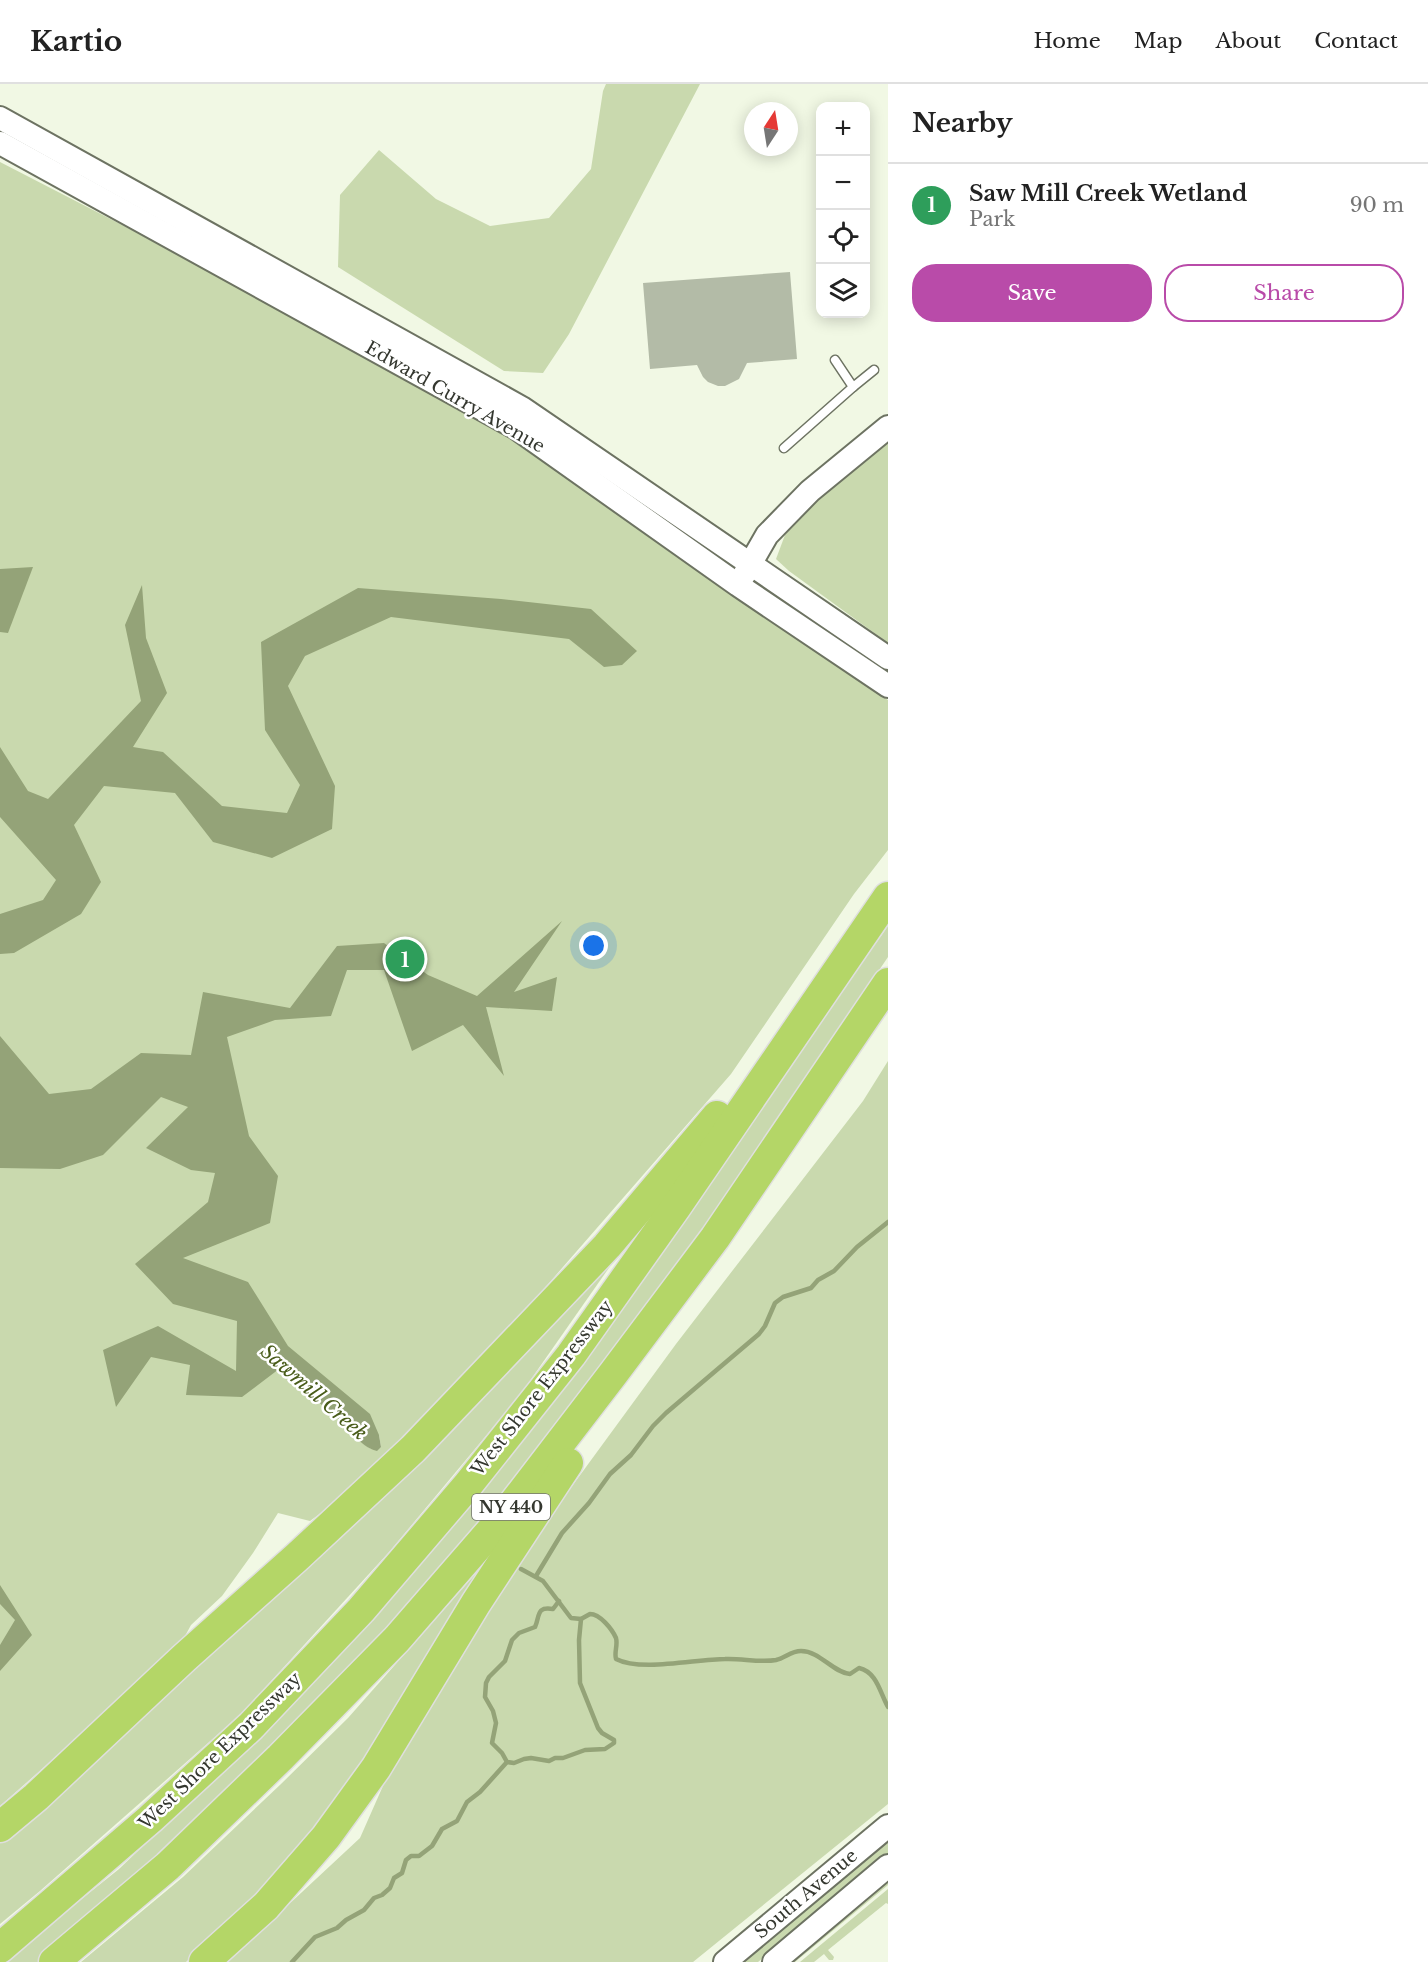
<!DOCTYPE html>
<html lang="en">
<head>
<meta charset="utf-8">
<style>
	:root { --surface:#fff; --page:#f6f6f6; --text:#222; --muted:#767676; --line:#e0e0e0; --accent:#b94ba9 }
	body { margin:0; font-family:"Libre Baskerville",serif; background:var(--page); color:var(--text) }
	.controls { position:absolute; right:18px; top:18px; display:grid; overflow:hidden; border-radius:12px; box-shadow:0 3px 15px #0003 }
	.controls button { width:54px; height:54px; display:grid; place-items:center; padding:0; border:0; border-bottom:2px solid var(--line); background:var(--surface); color:var(--text); font:30px sans-serif }
	.compass { position:absolute; left:744px; top:18px; width:54px; height:54px; border-radius:50%; background:var(--surface); box-shadow:0 3px 15px #0003; rotate:12deg }
	.you { position:absolute; left:594px; top:862px; width:21px; height:21px; margin:-15px; border:4px solid #fff; border-radius:50%; background:#1a73e8; box-shadow:0 0 0 9px #1a73e833 }
	.badge { display:grid; place-items:center; width:39px; height:39px; border-radius:50%; background:var(--accent); color:#fff; font-size:20px; font-weight:700 }
	.pin { position:absolute; translate:-50% -50%; border:3px solid #fff; box-shadow:0 2px 6px #0006 }
	.list { margin:0; padding:0; list-style:none }
	h2 { display:flex; justify-content:space-between; align-items:center; height:78px; margin:0; padding:0 24px; font-size:26px }
	h2 small { font-size:20px; font-weight:400; color:var(--muted) }
	.list li { display:grid; grid-template-columns:39px 1fr auto; gap:18px; align-items:center; box-sizing:border-box; height:84px; padding:0 24px; border-top:2px solid var(--line) }
	.list b { display:block; font-size:22px; white-space:nowrap }
	.list p { margin:0; font-size:20px; white-space:nowrap; color:var(--muted) }
	.list em { font-size:20px; font-style:normal; color:var(--muted) }
	.actions { display:flex; gap:12px; padding:18px 24px }
	.actions a { flex:1; padding:14px 0; border:2px solid var(--accent); border-radius:24px; text-align:center; font-size:21px; color:var(--accent) }
	.actions .main { background:var(--accent); color:#fff }
	.icon { flex:none; width:33px; height:33px; fill:none; stroke:currentColor; stroke-width:2; stroke-linecap:round; stroke-linejoin:round }
	.map { position:relative; flex:none; width:888px; height:1878px; overflow:hidden }
	header { display:flex; align-items:center; gap:36px; box-sizing:border-box; height:84px; padding:0 30px; background:var(--surface); border-bottom:2px solid var(--line) }
	header strong { font-size:28px }
	nav { display:flex; gap:33px; margin-inline-start:auto; font-size:21px }
	main { display:flex }
	aside { flex:1; background:var(--surface) }
	.map>svg:first-child { display:block }
	.green { fill:#c9d9ae; fill-rule:evenodd }
	.water { fill:#94a378 }
	.lines { fill:none; stroke-linecap:round; stroke-linejoin:round }
	.stream { stroke:#94a378; stroke-width:4.5 }
	.building { fill:#b3bba7 }
	.lane-casing { stroke:#6d7362; stroke-width:11 }
	.secondary-casing { stroke:#6d7362; stroke-width:26 }
	.highway-casing { stroke:#dfdfde; stroke-width:33 }
	.lane { stroke:#fff; stroke-width:8 }
	.secondary { stroke:#fff; stroke-width:22 }
	.highway { stroke:#b4d667; stroke-width:30 }
	.labels { text-anchor:middle; dominant-baseline:central; stroke-width:5; stroke-linejoin:round; paint-order:stroke }
	.shield { fill:#fff; stroke:#71736d; stroke-width:1.5 }
	.shield-label { font-size:16px; font-weight:bold; fill:#34372f }
	.street-label { font-size:18px; fill:#34372f; stroke:#fff }
	.water-label { font-size:20px; font-style:italic; fill:#495c1a; stroke:#fff }
</style>
</head>
<body>
<header>
<strong>Kartio</strong>
<nav><a>Home</a><a>Map</a><a>About</a><a>Contact</a></nav>
</header>
<main>
<div class="map">
<svg width="888" height="1878" viewBox="0 0 888 1878">
	<rect width="100%" height="100%" fill="#f1f8e4"/>
	<g class="green">
		<polygon points="606,0 700,0 569,250 543,289 504,287 338,183 340,111 379,66 436,115 490,142 549,134 591,85 603,7"/>
		<path d="M0,78L128,144L506,351L660,461L888,616V766L854,810L731,990L462,1299L349,1408L310,1437L278,1429L253,1469L222,1512L191,1541L178,1565L0,1722ZM352,1349L379,1351L381,1363L371,1365L358,1356Z"/>
		<polygon points="888,352 888,559 789,487 776,475 785,451 809,423"/>
		<polygon points="888,842 888,873 757,1066 647,1225 545,1361 385,1549 134,1796 38,1878 3,1878 119,1785 257,1653 565,1299"/>
		<polygon points="888,977 888,1720 693,1878 227,1878 360,1754 394,1677 446,1592 556,1424 676,1260 863,1017"/>
		<polygon points="634,1148 520,1311 390,1467 241,1630 40,1807 0,1840 0,1755"/>
		<polygon points="500,1462 321,1745 240,1827 186,1878 81,1878 183,1793 281,1700 348,1634"/>
		<polygon points="888,1758 888,1770 758,1878 743,1878"/>
		<polygon points="888,1795 888,1801 795,1878 787,1878"/>
		<polygon points="888,1805 888,1820 886,1819 828,1866 834,1873 833,1876 829,1876 824,1870 814,1878 800,1878"/>
	</g>
	<g class="water">
		<polygon points="33,483 8,549 0,548 0,485"/>
		<polygon points="142,501 146,554 167,609 133,663 163,668 222,722 287,729 300,701 265,646 261,558 358,504 501,515 591,525 637,567 622,581 604,583 569,555 391,533 305,572 288,602 335,702 332,745 272,774 213,758 175,709 104,702 74,741 101,798 81,830 14,869 0,870 0,830 43,816 56,796 0,733 0,663 28,707 48,715 141,617 125,541"/>
		<path d="M562,837L514,908L557,893L552,927L486,923L504,992L463,941L412,967L384,886H347L331,932L275,936L227,953L249,1052L278,1092L270,1139L183,1174L248,1198L288,1262L370,1330L379,1351L381,1363L377,1367C359,1362 351,1346 337,1334C318,1317 298,1301 279,1285L242,1313L186,1311L190,1281L151,1273L116,1323L103,1266L158,1242L236,1287L237,1237L173,1220L135,1180L208,1118L215,1089L191,1086L146,1064L188,1023L161,1013L103,1071L60,1085L0,1084V952L49,1010L91,1005L141,969L191,971L203,908L290,924L337,862L384,859L428,891L477,912Z"/>
		<polygon points="0,1501 32,1551 0,1587 0,1561 15,1536 0,1520"/>
	</g>
	<g class="lines">
		<g class="stream">
			<path d="M521,1485L543,1497L571,1534L581,1535L590,1530C600,1530 612,1545 616,1554C618,1561 614,1568 616,1575C641,1588 696,1575 725,1575C741,1574 760,1579 776,1576C785,1574 791,1567 801,1567C820,1567 832,1588 850,1590L859,1584C877,1588 880,1609 888,1623"/>
			<polyline points="536,1492 562,1449 589,1419 610,1390 631,1371 653,1342 666,1329 759,1250 765,1242 775,1219 783,1213 811,1204 818,1196 834,1187 857,1163 888,1138"/>
			<path d="M507,1678L502,1669L492,1659L496,1639L493,1627L485,1613L486,1599L489,1593L505,1577L512,1556L519,1549L535,1543C540,1532 536,1522 553,1525L559,1517"/>
			<polyline points="292,1878 315,1853 337,1844 346,1836 364,1826 374,1814 382,1811 390,1804 394,1794 402,1789 406,1776 411,1772 419,1772 432,1762 442,1745 457,1737 467,1718 480,1708 507,1678 514,1679 524,1675 531,1674 549,1677 555,1674 563,1674 585,1666 605,1665 614,1659 614,1656 602,1649 598,1644 580,1599 579,1556 581,1535"/>
		</g>
	</g>
	<polygon class="building" points="790,188 797,275 747,279 739,295 725,302 718,302 708,298 703,293 697,281 650,285 643,199"/>
	<g class="lines">
		<defs>
			<g id="lane">
				<polyline points="853,303 874,286"/>
				<polyline points="784,364 853,303 835,276"/>
			</g>
			<g id="secondary">
				<polyline points="0,34 522,324 888,574"/>
				<polyline points="0,59 515,343 738,501 888,602"/>
				<polyline points="744,491 767,451 810,407 888,343"/>
				<polyline points="725,1878 888,1742"/>
				<polyline points="774,1878 888,1782"/>
			</g>
			<g id="highway">
				<polyline points="0,1743 36,1713 184,1574 297,1473 413,1365 607,1162 717,1032"/>
				<polyline points="0,1864 150,1735 251,1642 361,1526 467,1402 571,1271 676,1123 888,813"/>
				<polyline points="54,1878 168,1782 280,1674 397,1555 504,1432 613,1290 715,1154 888,899"/>
				<polyline points="204,1878 266,1822 326,1753 376,1684 476,1519 568,1379"/>
			</g>
		</defs>
		<use href="#lane" class="lane-casing"/>
		<use href="#secondary" class="secondary-casing"/>
		<use href="#highway" class="highway-casing"/>
		<use href="#lane" class="lane"/>
		<use href="#secondary" class="secondary"/>
		<use href="#highway" class="highway"/>
	</g>
	<g class="labels">
		<rect class="shield" x="472" y="1410" width="78" height="26" rx="4.5"/>
		<g class="shield-label">
			<text x="511" y="1423">NY 440</text>
		</g>
		<g class="street-label">
			<text transform="translate(455 313) rotate(30)">Edward Curry Avenue</text>
			<text transform="translate(542 1304) rotate(-52)">West Shore Expressway</text>
			<text transform="translate(220 1667) rotate(-44)">West Shore Expressway</text>
			<text transform="translate(806 1810) rotate(-40)">South Avenue</text>
		</g>
		<g class="water-label">
			<text transform="translate(314 1308) rotate(41)">Sawmill Creek</text>
		</g>
	</g>
</svg>
<div class="controls">
<button>+</button>
<button>−</button>
<button><svg class="icon" aria-label="locate" viewBox="0 0 24 24"><circle cx="12" cy="12" r="6"/><path d="M12 2v4M12 18v4M2 12h4M18 12h4"/></svg></button>
<button><svg class="icon" aria-label="layers" viewBox="0 0 24 24"><path d="M12 4l9 5-9 5-9-5zM3 14l9 5 9-5"/></svg></button>
</div>
<svg class="compass" viewBox="-18 -18 36 36"><path d="M0-13l5 13h-10z" fill="#e53935"/><path d="M0 13l5-13h-10z" fill="#767676"/></svg>
<div class="you"></div>
<div class="pin badge" style="left:405px;top:875px;background:#2e9e5b">1</div>
</div>
<aside>
<h2>Nearby<small></small></h2>
<ul class="list">
<li><span class="badge" style="background:#2e9e5b">1</span><div><b>Saw Mill Creek Wetland</b><p>Park</p></div><em>90 m</em></li>
</ul>
<div class="actions"><a class="main">Save</a><a>Share</a></div>
</aside>
</main>
</body>
</html>
